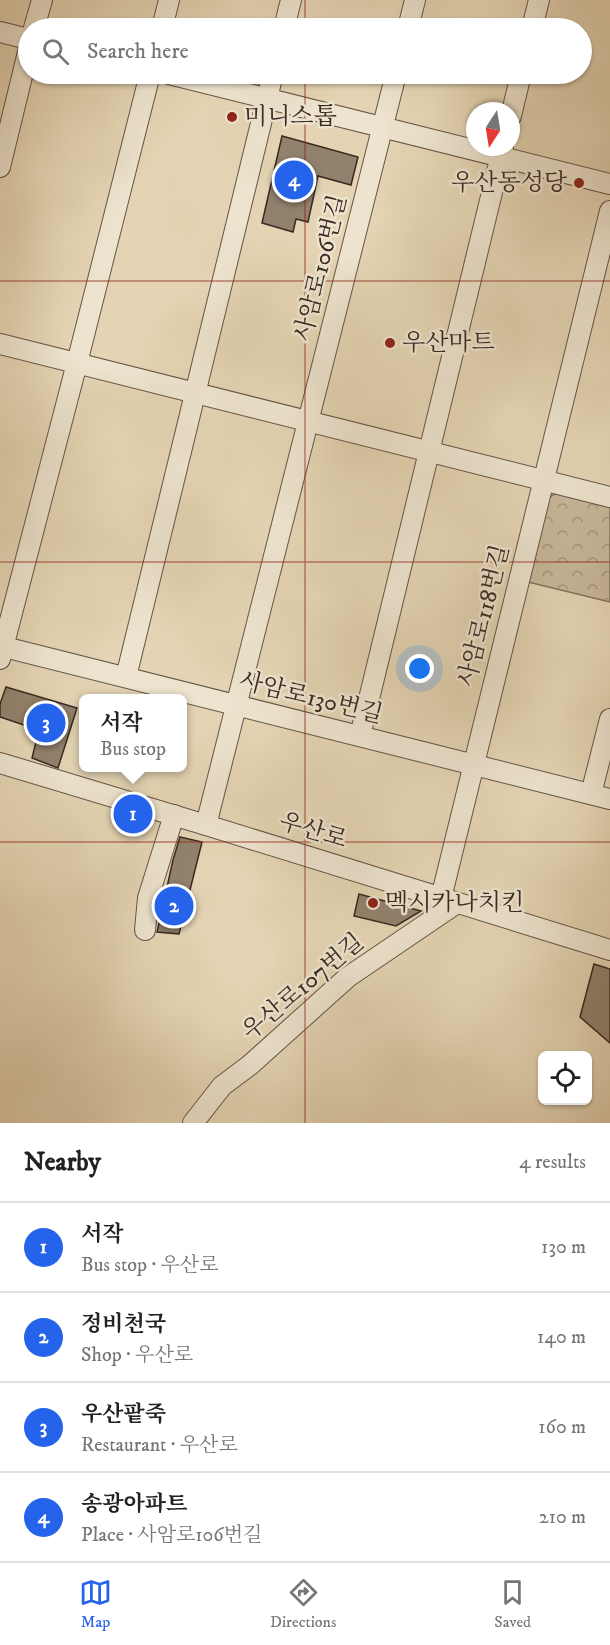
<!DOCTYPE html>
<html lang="en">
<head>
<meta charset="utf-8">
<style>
	:root { --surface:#fff; --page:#f6f6f6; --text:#222; --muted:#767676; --line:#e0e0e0; --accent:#2563eb }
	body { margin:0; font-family:"IM FELL DW Pica","Noto Serif KR",serif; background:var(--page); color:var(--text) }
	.controls { position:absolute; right:18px; bottom:18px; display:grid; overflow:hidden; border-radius:9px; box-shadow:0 2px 4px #0004 }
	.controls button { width:54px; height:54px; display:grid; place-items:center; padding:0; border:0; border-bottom:2px solid var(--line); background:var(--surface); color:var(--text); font:30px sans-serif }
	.compass { position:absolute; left:466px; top:102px; width:54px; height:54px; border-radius:50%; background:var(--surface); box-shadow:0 2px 4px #0004; rotate:192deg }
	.you { position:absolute; left:420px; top:669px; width:21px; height:21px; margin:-15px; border:4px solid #fff; border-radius:50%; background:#1a73e8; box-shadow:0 0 0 9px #1a73e833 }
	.badge { display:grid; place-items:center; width:39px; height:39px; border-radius:50%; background:var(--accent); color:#fff; font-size:20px; font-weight:700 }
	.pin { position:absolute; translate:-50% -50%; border:3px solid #fff; box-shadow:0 2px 6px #0006 }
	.popup { position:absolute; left:79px; top:694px; width:108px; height:78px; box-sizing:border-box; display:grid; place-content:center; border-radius:9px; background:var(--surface); filter:drop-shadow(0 2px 4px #0005); font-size:20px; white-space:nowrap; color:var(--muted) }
	.popup b { font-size:22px; color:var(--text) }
	.popup::after { content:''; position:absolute; left:50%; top:100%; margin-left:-12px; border:12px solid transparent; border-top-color:var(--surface) }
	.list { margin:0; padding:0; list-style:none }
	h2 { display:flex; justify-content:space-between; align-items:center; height:78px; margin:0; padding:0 24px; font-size:26px }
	h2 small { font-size:20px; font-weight:400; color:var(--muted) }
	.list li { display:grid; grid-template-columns:39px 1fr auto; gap:18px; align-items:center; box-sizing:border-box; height:90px; padding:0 24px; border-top:2px solid var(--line) }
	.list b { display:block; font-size:22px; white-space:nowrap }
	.list p { margin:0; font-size:20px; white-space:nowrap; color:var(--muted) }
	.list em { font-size:20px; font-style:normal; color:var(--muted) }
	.icon { flex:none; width:33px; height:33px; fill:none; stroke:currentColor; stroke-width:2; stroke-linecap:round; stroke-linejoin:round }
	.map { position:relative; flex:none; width:610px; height:1123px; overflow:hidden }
	.search { position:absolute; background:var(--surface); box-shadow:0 2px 4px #0004; left:18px; right:18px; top:18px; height:66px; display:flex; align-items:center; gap:15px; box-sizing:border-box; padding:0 21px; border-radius:33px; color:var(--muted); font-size:22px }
	.sheet { height:438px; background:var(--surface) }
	nav { display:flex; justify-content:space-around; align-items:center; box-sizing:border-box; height:84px; border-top:2px solid var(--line); background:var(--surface); font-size:16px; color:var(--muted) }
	nav a { display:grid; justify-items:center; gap:3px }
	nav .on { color:var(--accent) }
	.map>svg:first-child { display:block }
	.park { fill:url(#park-crowns); stroke:#80705e; stroke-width:1.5 }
	.building { fill:#92826d; stroke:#3a2922; stroke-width:1.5 }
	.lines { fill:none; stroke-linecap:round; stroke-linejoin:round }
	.minor-casing { stroke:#645446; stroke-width:22 }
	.minor { stroke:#ede3ce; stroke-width:20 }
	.grid { fill:none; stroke:#8f2418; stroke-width:1.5; stroke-opacity:0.55 }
	.poi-dot { fill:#8f2418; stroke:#ede3ce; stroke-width:2 }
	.labels { text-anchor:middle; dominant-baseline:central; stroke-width:5; stroke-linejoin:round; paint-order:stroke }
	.poi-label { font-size:24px; fill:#3a2922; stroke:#ede3ce; text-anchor:start }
	.street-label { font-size:24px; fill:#3a2922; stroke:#ede3ce }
</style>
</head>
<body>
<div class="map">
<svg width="610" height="1123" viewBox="0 0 610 1123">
	<defs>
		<pattern id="park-crowns" width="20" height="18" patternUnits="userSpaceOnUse" patternTransform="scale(1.5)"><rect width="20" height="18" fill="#c7b79a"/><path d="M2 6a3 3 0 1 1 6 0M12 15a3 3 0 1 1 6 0" fill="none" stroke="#a3957d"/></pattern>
	</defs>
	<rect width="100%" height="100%" fill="#e4d4b3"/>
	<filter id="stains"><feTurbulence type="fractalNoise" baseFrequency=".00333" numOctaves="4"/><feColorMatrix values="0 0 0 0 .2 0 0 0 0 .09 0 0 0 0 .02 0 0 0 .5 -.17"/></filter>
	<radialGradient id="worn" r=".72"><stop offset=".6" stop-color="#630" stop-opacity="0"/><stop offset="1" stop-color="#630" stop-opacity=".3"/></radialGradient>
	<polygon class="park" points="558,492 610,506 610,602 528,582 548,498"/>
	<g class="building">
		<polygon points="282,136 358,157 351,185 318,176 308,222 296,219 293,232 262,223"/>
		<polygon points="6,687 77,708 58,768 32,758 39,730 0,717 0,704"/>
		<polygon points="180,837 202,842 179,934 157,932 173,860"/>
		<polygon points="359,894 421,911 396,926 354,916"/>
		<polygon points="594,964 610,969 610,1043 580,1017"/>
	</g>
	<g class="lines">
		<defs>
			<g id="minor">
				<polyline points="34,28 42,0"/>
				<polyline points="162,28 169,0"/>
				<polyline points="284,28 291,0"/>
				<polyline points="408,28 415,0"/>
				<polyline points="532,28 539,0"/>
				<polyline points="0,32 28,39"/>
				<polyline points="169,74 610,184"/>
				<polyline points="511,116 521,74"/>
				<polyline points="0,167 28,52"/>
				<polyline points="0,344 610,497"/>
				<polyline points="0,646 610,799"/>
				<polyline points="0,659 77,363 150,74"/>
				<polyline points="126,677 273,74"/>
				<polyline points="360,736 503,147"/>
				<polyline points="0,763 206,825 610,950"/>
				<polyline points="591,794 610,719"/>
				<polyline points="206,825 396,74"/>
				<polyline points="441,898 610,211"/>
				<polyline points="145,930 148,898 174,815"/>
				<polyline points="193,1123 222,1086 250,1065 348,977 457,903"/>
			</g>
		</defs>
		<use href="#minor" class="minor-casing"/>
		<use href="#minor" class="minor"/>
	</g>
	<path class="grid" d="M305,0V28M305,74V1123M0,281H610M0,562H610M0,842H610"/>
	<g class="poi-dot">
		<circle cx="232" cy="117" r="6"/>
		<circle cx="579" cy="183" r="6"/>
		<circle cx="390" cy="343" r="6"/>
		<circle cx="373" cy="903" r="6"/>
	</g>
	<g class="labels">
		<g class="poi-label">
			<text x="244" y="117">미니스톱</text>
			<text x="567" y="183" text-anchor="end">우산동성당</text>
			<text x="402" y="343">우산마트</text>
			<text x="385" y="903">멕시카나치킨</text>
		</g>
		<g class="street-label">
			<text transform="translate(321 268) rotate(-76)">사암로106번길</text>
			<text transform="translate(484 616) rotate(-76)">사암로118번길</text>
			<text transform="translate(311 698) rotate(14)">사암로130번길</text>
			<text transform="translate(313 831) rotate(17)">우산로</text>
			<text transform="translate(303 987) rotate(-40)">우산로107번길</text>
		</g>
	</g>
	<rect width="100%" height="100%" filter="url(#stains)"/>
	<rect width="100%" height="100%" fill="url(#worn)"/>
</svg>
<div class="controls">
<button><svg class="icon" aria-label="locate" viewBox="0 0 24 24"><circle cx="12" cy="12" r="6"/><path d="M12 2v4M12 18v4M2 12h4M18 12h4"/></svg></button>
</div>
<svg class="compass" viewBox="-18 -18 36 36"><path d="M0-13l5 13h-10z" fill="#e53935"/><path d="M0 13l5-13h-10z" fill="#767676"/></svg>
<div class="you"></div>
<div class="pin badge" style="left:133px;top:814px">1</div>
<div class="popup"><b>서작</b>Bus stop</div>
<div class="pin badge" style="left:174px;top:906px">2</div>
<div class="pin badge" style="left:46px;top:723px">3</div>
<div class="pin badge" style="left:294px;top:180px">4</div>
<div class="search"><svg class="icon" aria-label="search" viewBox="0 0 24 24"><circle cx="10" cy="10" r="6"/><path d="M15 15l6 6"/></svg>Search here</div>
</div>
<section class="sheet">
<h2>Nearby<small>4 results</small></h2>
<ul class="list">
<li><span class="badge">1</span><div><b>서작</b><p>Bus stop · 우산로</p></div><em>130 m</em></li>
<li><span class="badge">2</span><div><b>정비천국</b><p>Shop · 우산로</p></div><em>140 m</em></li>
<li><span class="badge">3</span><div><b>우산팥죽</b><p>Restaurant · 우산로</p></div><em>160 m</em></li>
<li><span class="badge">4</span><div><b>송광아파트</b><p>Place · 사암로106번길</p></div><em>210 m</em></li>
</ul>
</section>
<nav>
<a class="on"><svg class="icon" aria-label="map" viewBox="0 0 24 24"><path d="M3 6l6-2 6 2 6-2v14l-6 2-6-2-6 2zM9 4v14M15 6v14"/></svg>Map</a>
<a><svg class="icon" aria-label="directions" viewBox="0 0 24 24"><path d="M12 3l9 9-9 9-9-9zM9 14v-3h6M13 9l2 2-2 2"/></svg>Directions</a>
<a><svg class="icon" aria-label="saved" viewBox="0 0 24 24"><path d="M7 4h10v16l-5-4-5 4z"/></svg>Saved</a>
</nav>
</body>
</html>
